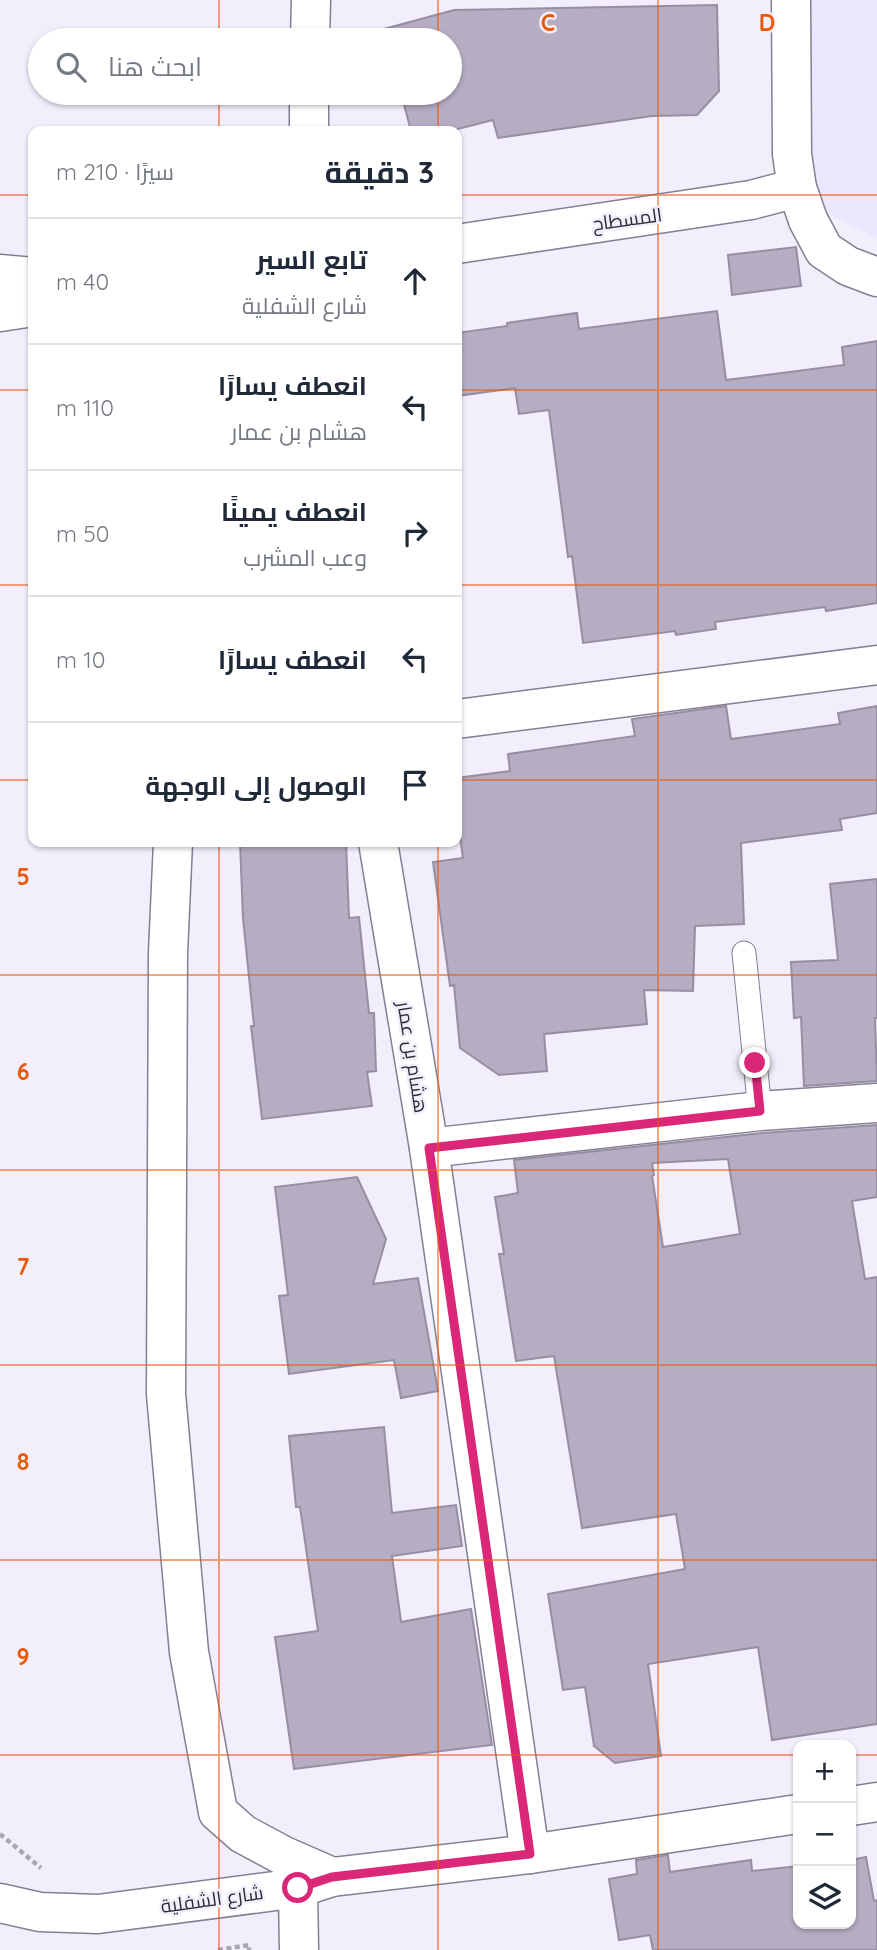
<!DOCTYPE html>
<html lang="ar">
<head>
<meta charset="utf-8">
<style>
	:root { --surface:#fff; --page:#f6f6f7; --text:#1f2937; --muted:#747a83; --line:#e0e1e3 }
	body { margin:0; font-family:Quicksand,Cairo,sans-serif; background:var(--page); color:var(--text); direction:rtl }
	.controls { position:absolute; right:21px; bottom:21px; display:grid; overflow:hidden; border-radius:14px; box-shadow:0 2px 5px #0004 }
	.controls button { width:63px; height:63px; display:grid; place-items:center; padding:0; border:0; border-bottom:2px solid var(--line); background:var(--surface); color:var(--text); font:35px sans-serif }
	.stop { position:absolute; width:21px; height:21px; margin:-16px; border:5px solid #db2777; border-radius:50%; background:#fff }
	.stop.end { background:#db2777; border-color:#fff; box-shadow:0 2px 7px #0008 }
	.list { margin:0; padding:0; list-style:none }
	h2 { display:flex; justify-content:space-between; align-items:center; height:91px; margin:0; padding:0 28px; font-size:30px }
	h2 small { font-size:23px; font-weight:400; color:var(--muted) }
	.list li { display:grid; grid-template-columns:46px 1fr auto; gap:21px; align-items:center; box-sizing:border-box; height:126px; padding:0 28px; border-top:2px solid var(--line) }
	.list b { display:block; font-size:26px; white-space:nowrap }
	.list p { margin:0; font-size:23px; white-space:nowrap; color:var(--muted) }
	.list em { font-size:23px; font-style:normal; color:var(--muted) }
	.icon { flex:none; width:38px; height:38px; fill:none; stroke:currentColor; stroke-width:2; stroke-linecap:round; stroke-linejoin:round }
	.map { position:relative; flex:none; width:877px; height:1950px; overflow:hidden; direction:ltr }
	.search { position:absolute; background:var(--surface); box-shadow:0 2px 5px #0004; left:28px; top:28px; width:434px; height:77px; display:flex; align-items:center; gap:18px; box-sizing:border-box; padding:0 24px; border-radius:38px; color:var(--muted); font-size:26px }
	.panel { position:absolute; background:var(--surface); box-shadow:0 2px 5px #0004; left:28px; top:126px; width:434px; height:721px; border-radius:14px; direction:rtl }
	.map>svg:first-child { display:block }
	.built { fill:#ece6fe }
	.building { fill:#b6adc2; stroke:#968ea2; stroke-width:2; fill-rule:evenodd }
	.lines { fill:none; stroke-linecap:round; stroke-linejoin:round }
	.service-casing { stroke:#847f93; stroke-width:25 }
	.minor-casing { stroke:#847f93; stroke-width:41 }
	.path { stroke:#a9a6b1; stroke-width:4.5; stroke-dasharray:5 3.5; stroke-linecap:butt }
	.service { stroke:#fff; stroke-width:23 }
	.minor { stroke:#fff; stroke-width:38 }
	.route { stroke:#db2777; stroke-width:9 }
	.grid { fill:none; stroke:#e8590c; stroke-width:2; stroke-opacity:0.55 }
	.labels { text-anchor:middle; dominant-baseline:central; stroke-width:5; stroke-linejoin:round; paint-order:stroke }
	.street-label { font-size:19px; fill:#2d2b33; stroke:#f2eefc }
	.grid-label { font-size:23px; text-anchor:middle; font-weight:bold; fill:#e8590c; stroke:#f2eefc; stroke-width:5; stroke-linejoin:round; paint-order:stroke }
</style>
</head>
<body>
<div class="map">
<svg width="877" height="1950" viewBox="0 0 877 1950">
	<rect width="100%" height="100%" fill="#f2eefc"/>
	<polygon class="built" points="794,0 877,0 877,238 824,212 799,154"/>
	<g class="building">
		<polygon points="717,5 719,91 697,115 652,116 498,138 493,120 450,131 411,131 401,93 450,93 450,40 387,40 384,29 454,10"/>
		<polygon points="796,247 801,286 732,295 728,255"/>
		<polygon points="717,311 726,380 844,365 842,347 877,341 877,603 826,611 825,607 715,622 716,629 676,635 675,631 583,643 572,556 568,557 549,410 519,414 515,388 457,396 457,333 507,326 507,323 577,313 579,329"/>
		<polygon points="726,706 731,739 840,724 838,713 877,706 877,813 840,819 842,830 741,843 744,924 695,926 693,991 644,990 647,1024 544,1034 547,1071 499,1075 460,1048 454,985 450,986 433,862 463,858 457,816 457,778 510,771 508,754 635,736 632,719"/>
		<polygon points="240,842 346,842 349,918 359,917 369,1013 374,1013 376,1071 367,1072 372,1106 262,1119 251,1026 254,1026 243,918"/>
		<polygon points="877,879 877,1018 875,1018 877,1081 804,1086 801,1017 794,1018 791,962 838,960 830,884"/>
		<path d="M877,1125V1197L852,1201L865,1279L877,1277V1724L772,1740L758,1647L648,1664L661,1756L615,1763L594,1746L585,1687L563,1690L548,1594L685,1569L676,1514L582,1528L554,1356L516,1361L499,1254H504L495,1197L518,1193L514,1160L762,1133ZM728,1159L740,1234L663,1247L652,1176L654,1175L652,1163Z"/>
		<polygon points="357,1177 386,1239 373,1284 418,1278 438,1391 401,1398 394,1360 289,1374 279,1296 288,1295 275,1187"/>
		<polygon points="384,1427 392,1513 456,1505 462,1546 392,1556 401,1622 471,1609 492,1745 294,1769 275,1637 318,1631 300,1507 296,1507 289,1436"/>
		<polygon points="668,1855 670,1872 751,1860 752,1871 798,1866 798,1924 851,1924 851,1860 866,1857 874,1901 877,1900 877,1950 653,1950 650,1935 619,1940 609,1879 637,1874 636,1860"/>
	</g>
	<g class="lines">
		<defs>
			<polyline id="service" points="744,953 760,1111"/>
			<g id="minor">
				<polyline points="791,0 792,154 797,188 808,220 824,250 848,266 877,277"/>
				<polyline points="310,40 311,0"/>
				<polyline points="309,131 309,93"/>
				<polyline points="457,244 751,200 797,188"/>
				<polyline points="0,274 33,277"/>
				<polyline points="0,312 33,307"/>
				<polyline points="457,719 877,665"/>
				<polyline points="173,842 168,953 166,1394 189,1652 218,1812 243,1834 284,1856 332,1877"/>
				<polyline points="378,842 429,1148 530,1854"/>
				<polyline points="429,1148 760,1111 877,1103"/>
				<polyline points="851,1806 877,1802"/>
				<polyline points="298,1888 299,1950"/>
				<polyline points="0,1903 40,1912 98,1914 298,1888 332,1877 530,1854 798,1814"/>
			</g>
		</defs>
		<use href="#service" class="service-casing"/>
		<use href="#minor" class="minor-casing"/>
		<g class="path">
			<polyline points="0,1834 41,1868"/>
			<polyline points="218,1950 249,1945 249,1950"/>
		</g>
		<use href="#service" class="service"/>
		<use href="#minor" class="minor"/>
	</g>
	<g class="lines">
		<polyline class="route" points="298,1888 332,1877 530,1854 429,1148 760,1111 755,1063"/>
	</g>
	<path class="grid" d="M219,0V40M438,0V40M658,0V1950M219,93V131M438,93V131M0,195H33M457,195H877M0,390H33M457,390H877M0,585H33M457,585H877M0,780H33M457,780H877M219,842V1950M438,842V1950M0,975H877M0,1170H877M0,1365H877M0,1560H877M0,1755H798M851,1755H877"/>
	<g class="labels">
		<g class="street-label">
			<text transform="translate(627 219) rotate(-8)">المسطاح</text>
			<text transform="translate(413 1057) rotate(81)">هشام بن عمار</text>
			<text transform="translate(212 1899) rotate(-8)">شارع الشفلية</text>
		</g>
	</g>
	<g class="grid-label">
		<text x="548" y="31">C</text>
		<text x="767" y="31">D</text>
		<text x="23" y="885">5</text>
		<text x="23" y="1080">6</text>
		<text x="23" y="1275">7</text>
		<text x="23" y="1470">8</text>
		<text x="23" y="1665">9</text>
	</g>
</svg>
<div class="controls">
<button>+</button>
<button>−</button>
<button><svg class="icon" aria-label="layers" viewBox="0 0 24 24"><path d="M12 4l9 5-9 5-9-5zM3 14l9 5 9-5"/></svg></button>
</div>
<div class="stop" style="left:298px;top:1888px"></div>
<div class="stop end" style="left:755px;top:1063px"></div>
<div class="search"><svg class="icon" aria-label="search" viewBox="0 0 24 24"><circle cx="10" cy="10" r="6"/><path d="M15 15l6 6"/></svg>ابحث هنا</div>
<section class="panel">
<h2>3 دقيقة<small>سيرًا · 210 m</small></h2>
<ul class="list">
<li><svg class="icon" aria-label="ahead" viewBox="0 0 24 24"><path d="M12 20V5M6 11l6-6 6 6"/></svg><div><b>تابع السير</b><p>شارع الشفلية</p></div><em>40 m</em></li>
<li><svg class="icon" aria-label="left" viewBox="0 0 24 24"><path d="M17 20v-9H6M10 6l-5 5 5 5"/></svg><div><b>انعطف يسارًا</b><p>هشام بن عمار</p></div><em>110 m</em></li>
<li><svg class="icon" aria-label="right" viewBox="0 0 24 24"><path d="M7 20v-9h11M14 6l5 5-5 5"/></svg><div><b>انعطف يمينًا</b><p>وعب المشرب</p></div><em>50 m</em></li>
<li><svg class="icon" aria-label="left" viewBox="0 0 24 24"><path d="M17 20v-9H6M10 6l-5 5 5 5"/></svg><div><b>انعطف يسارًا</b></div><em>10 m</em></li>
<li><svg class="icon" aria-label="arrive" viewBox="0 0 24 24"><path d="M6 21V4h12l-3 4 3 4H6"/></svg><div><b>الوصول إلى الوجهة</b></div></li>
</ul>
</section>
</div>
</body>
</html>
